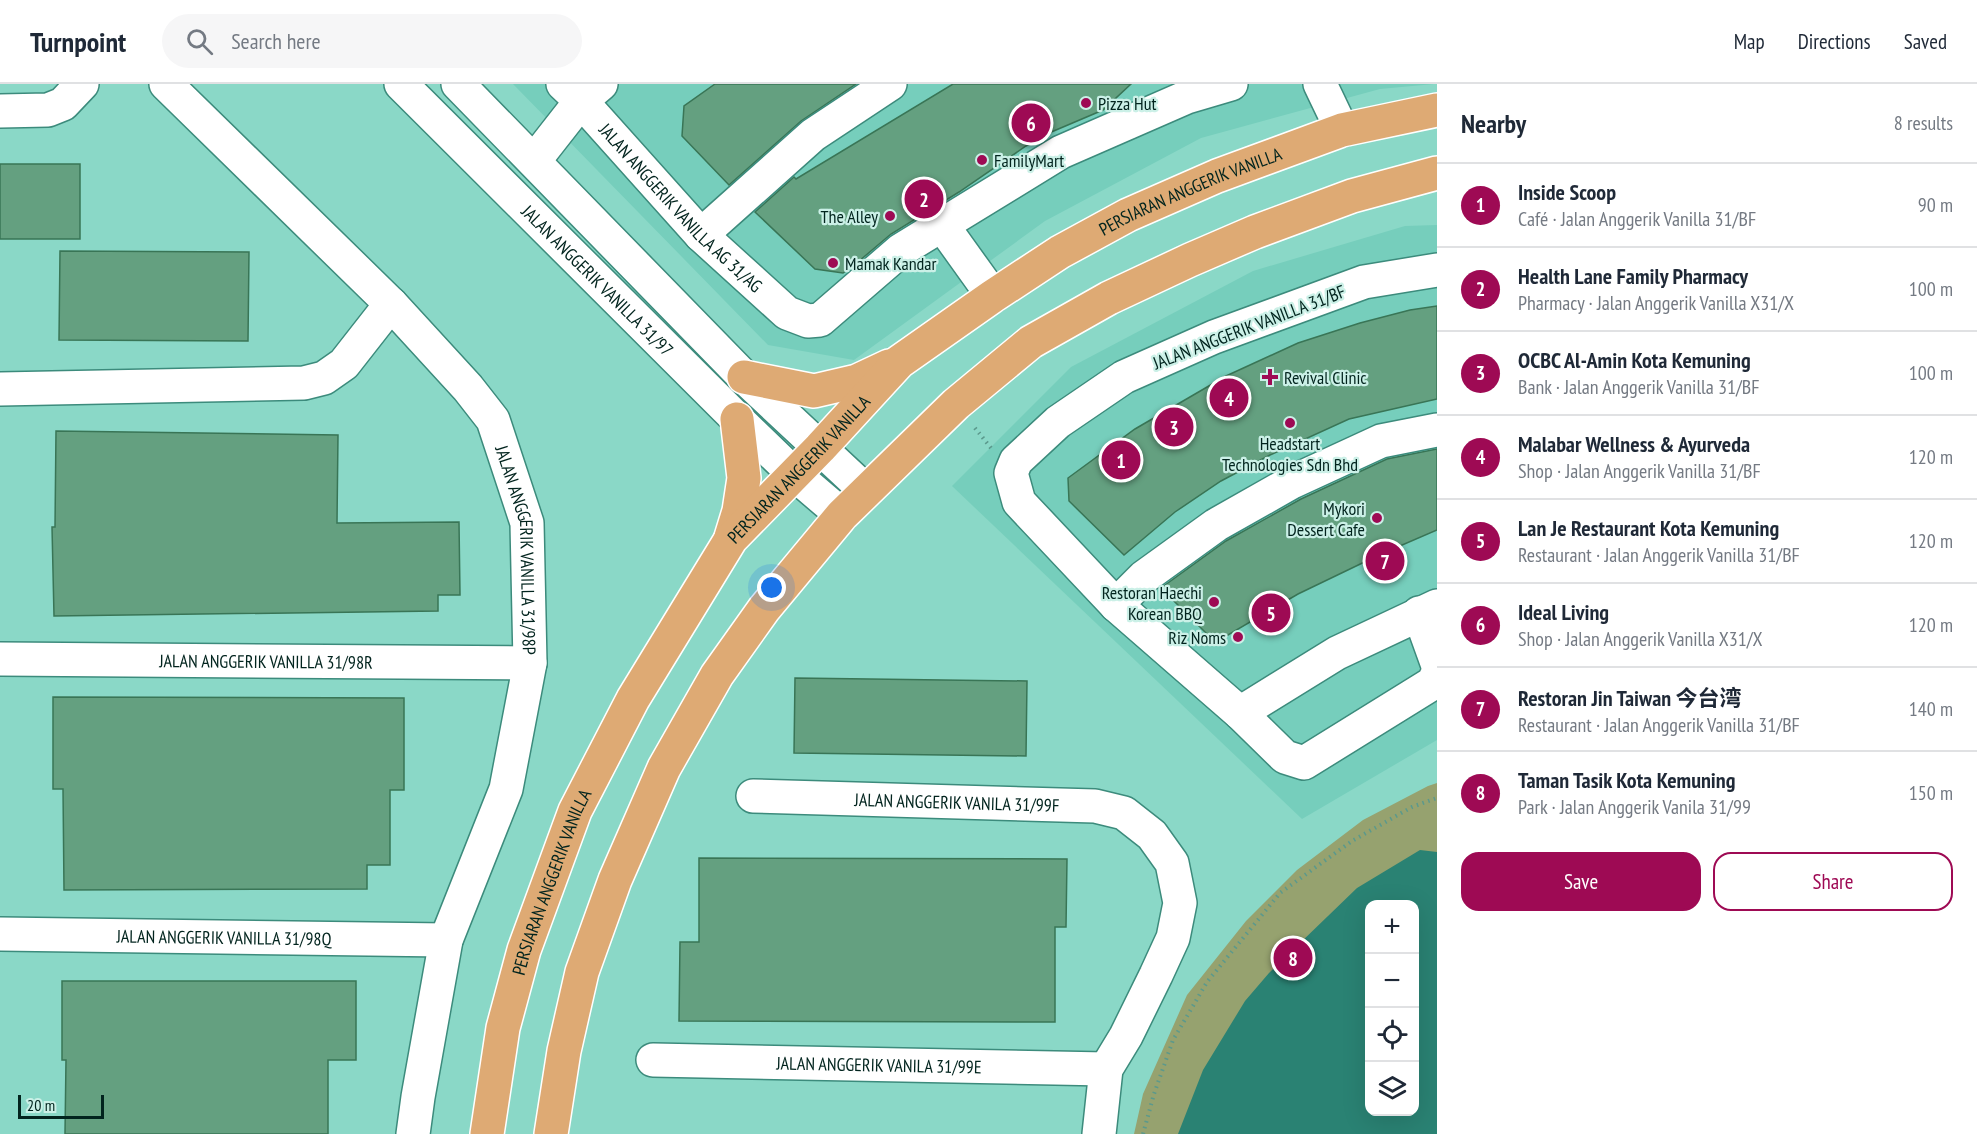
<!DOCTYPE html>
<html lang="en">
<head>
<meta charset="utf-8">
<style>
	:root { --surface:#fff; --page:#f6f6f7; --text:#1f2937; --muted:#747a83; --line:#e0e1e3; --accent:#9e0a54 }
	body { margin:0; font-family:"PT Sans Narrow","Noto Sans SC",sans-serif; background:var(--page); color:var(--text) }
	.controls { position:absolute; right:18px; bottom:18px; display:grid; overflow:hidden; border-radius:12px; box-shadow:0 6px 24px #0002 }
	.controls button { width:54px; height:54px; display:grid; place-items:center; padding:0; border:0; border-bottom:2px solid var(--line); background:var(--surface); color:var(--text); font:30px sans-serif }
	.scale { position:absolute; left:18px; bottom:15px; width:86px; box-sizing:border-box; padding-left:6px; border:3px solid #02241e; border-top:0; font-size:16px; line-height:21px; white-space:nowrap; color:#02241e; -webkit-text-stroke:4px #cbf0e7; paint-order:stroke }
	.you { position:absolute; left:772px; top:504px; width:21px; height:21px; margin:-15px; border:4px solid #fff; border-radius:50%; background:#1a73e8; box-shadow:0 0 0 9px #1a73e833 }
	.badge { display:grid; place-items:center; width:39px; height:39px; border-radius:50%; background:var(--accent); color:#fff; font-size:20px; font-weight:700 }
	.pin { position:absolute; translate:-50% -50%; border:3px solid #fff; box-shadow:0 2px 6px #0006 }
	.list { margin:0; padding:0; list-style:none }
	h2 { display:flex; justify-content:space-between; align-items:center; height:78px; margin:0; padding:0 24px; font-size:26px }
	h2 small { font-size:20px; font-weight:400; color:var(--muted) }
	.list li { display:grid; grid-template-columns:39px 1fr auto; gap:18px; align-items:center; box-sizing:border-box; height:84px; padding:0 24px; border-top:2px solid var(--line) }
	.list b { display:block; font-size:22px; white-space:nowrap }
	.list p { margin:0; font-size:20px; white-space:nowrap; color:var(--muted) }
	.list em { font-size:20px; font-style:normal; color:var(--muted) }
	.actions { display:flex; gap:12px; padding:18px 24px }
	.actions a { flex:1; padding:14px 0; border:2px solid var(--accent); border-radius:18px; text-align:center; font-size:21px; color:var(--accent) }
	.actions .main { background:var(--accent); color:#fff }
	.icon { flex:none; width:33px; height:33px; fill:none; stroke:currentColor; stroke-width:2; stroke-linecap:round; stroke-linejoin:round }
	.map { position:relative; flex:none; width:1437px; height:1050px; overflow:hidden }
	header { display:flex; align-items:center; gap:36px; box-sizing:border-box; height:84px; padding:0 30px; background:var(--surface); border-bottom:2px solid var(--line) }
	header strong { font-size:28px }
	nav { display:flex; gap:33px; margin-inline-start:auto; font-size:21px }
	.search { width:420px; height:54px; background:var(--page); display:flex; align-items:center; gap:15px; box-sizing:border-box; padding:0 21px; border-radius:33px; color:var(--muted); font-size:22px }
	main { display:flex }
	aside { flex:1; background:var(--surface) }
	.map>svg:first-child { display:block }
	.built { fill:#76cebc }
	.green { fill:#96a26f; fill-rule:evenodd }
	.water { fill:#2a8273; fill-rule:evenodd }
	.building { fill:#64a080; stroke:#397556; stroke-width:1.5 }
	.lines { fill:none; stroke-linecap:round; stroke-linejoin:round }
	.minor-casing { stroke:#3c8b7c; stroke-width:36 }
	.major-casing { stroke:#fff; stroke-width:36 }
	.path { stroke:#5b998c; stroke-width:4; stroke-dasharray:1.5 4.5; stroke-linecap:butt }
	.minor { stroke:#fff; stroke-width:33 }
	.major { stroke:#deaa74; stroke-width:33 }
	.poi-dot { fill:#9e0a54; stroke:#cbf0e7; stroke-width:2 }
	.labels { text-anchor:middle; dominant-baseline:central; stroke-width:4.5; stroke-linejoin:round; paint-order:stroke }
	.poi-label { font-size:18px; fill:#02241e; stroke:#cbf0e7; text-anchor:start }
	.street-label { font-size:18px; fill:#02241e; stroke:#cbf0e7 }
</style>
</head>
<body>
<header>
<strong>Turnpoint</strong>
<div class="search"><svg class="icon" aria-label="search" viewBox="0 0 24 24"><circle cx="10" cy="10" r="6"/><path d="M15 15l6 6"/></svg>Search here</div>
<nav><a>Map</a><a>Directions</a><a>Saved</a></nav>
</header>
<main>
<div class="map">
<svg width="1437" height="1050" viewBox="0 0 1437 1050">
	<rect width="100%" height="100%" fill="#8ad8c7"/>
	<g class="built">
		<polygon points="513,0 1434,0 1380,5 1201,54 1045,137 854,276 768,261"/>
		<polygon points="1437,141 1437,656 1302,735 952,402 1071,283 1253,187 1405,142"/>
	</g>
	<path class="green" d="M1437,699V1050H1134L1143,1010L1187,911L1246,837L1297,786L1363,736L1428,702ZM1370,820H1414V1028H1370Z"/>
	<path class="water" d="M1420,766L1437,768V1050H1178L1203,986L1245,917L1269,889L1357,804ZM1370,820H1414V1028H1370Z"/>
	<g class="building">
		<polygon points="715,0 856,0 801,37 729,101 682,52 684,22"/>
		<polygon points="953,0 1131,0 1103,26 1049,49 1026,62 959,108 891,150 852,183 843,189 815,185 755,128 794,93 796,95"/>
		<rect x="0" y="80" width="80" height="75"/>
		<polygon points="60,167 249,168 248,257 59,256"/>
		<polygon points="1437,222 1437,315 1349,335 1270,371 1221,397 1175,428 1124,471 1069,417 1068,394 1135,345 1226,292 1298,259 1360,239 1410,226"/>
		<polygon points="56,347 338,351 337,439 459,438 460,511 438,511 438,527 54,532 52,443 55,443"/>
		<polygon points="1437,365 1437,446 1379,471 1298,510 1228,551 1207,550 1161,504 1226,457 1301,415 1387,375"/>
		<polygon points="795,594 1027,597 1026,672 794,669"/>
		<polygon points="53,613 404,614 404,706 390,706 390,781 367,781 367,805 64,806 63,705 53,705"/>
		<polygon points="699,774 1067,775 1066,843 1055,843 1055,938 679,937 680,858 699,858"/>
		<polygon points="62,897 356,897 356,976 328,976 328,1050 65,1050 66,976 62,976"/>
	</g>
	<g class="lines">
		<defs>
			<g id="minor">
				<path id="s1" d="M166,0L391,220L468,304L493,336L527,439L530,579L506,705L446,856L418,1013L413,1050"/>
				<path id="s2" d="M401,0L737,335L794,390L842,431"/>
				<polyline points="458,0 744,293 866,407"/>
				<path id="s3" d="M563,0L581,17L701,151L787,229L808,237L820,236L901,166L1061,68L1187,13L1231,0"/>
				<polyline points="1320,0 1342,46"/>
				<polyline points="0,27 48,26 63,20 82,0"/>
				<polyline points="534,77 581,17 601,0"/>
				<polyline points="942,141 993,212"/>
				<polyline points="701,151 813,51 890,0"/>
				<polyline points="1437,186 1364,198 1214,253 1124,293 1058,338 1016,377 1011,389 1019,418 1116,521 1240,629 1337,569 1437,522"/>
				<polyline points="0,305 304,299 324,294 344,280 391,220"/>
				<polyline points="1116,521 1144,493 1216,441 1292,398 1381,357 1437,346"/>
				<polyline points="1419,529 1437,579"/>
				<path id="s4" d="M0,575L530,579"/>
				<polyline points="1240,629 1285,673 1304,679 1433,599 1437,591"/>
				<path id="s5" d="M753,712L1095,722L1124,729L1152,751L1172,779L1180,819L1173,854L1156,891L1126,952L1106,985L1099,1050"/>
				<path id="s6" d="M0,850L446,856"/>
				<path id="s7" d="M653,976L1106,985"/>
			</g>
			<g id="major">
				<polyline points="744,293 814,307 857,297 889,282"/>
				<polyline points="731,453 739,427 744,394 737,335"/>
				<path id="s8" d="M487,1050L503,944L524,866L575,727L633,615L731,455L820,364L899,278L993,212L1060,168L1128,131L1217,92L1342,46L1437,26"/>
				<polyline points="551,1050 564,967 582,888 615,796 664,684 717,591 764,525 842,431 956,320 1031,258 1109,214 1190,176 1255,148 1352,112 1437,89"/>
			</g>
		</defs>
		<use href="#minor" class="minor-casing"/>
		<use href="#major" class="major-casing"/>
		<g class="path">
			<polyline points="975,344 991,364"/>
			<polyline points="1143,1050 1154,1010 1173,956 1207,898 1280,809 1352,757 1412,723 1437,714"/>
		</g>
		<use href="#minor" class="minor"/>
		<use href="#major" class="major"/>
	</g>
	<g class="poi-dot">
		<circle cx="1086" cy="19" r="6"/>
		<circle cx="982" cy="76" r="6"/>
		<circle cx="890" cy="132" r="6"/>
		<circle cx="833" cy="179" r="6"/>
		<path d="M1267 284h6v6h6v6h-6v6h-6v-6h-6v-6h6z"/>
		<circle cx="1290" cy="339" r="6"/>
		<circle cx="1377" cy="434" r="6"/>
		<circle cx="1214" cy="518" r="6"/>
		<circle cx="1238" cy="553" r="6"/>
	</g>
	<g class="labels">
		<g class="poi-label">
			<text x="1098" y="19">Pizza Hut</text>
			<text x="994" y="76">FamilyMart</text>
			<text x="878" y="132" text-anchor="end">The Alley</text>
			<text x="845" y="179">Mamak Kandar</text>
			<text x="1284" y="293">Revival Clinic</text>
			<text x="1290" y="359" text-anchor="middle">Headstart<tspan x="1290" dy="21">Technologies Sdn Bhd</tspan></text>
			<text x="1365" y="424" text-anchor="end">Mykori<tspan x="1365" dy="21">Dessert Cafe</tspan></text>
			<text x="1202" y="508" text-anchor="end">Restoran Haechi<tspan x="1202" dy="21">Korean BBQ</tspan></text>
			<text x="1226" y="553" text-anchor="end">Riz Noms</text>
		</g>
		<g class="street-label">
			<text stroke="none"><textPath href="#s8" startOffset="1233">PERSIARAN ANGGERIK VANILLA</textPath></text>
			<text stroke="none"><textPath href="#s3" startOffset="171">JALAN ANGGERIK VANILLA AG 31/AG</textPath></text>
			<text stroke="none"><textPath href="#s2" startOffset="278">JALAN ANGGERIK VANILLA 31/97</textPath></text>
			<text transform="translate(1249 243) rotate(-21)">JALAN ANGGERIK VANILLA 31/BF</text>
			<text stroke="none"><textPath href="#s8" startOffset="747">PERSIARAN ANGGERIK VANILLA</textPath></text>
			<text stroke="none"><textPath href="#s1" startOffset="603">JALAN ANGGERIK VANILLA 31/98P</textPath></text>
			<text stroke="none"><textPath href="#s4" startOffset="266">JALAN ANGGERIK VANILLA 31/98R</textPath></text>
			<text stroke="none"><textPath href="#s5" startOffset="204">JALAN ANGGERIK VANILA 31/99F</textPath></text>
			<text stroke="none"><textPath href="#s8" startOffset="261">PERSIARAN ANGGERIK VANILLA</textPath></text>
			<text stroke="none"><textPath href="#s6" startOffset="224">JALAN ANGGERIK VANILLA 31/98Q</textPath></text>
			<text stroke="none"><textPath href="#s7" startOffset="226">JALAN ANGGERIK VANILA 31/99E</textPath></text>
		</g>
	</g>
</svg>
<div class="controls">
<button>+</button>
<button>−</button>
<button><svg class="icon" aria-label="locate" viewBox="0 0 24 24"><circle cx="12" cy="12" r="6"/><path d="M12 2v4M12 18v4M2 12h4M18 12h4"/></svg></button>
<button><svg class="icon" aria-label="layers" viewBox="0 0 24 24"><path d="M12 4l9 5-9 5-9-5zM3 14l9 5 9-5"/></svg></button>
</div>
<div class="scale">20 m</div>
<div class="you"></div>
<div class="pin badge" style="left:1121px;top:376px">1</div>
<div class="pin badge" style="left:924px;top:115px">2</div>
<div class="pin badge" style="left:1174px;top:343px">3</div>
<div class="pin badge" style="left:1229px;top:314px">4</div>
<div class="pin badge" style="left:1271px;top:529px">5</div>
<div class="pin badge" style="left:1031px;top:39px">6</div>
<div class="pin badge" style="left:1385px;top:477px">7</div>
<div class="pin badge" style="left:1293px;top:874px">8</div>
</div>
<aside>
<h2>Nearby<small>8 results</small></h2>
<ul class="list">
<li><span class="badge">1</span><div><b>Inside Scoop</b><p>Café · Jalan Anggerik Vanilla 31/BF</p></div><em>90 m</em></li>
<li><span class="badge">2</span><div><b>Health Lane Family Pharmacy</b><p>Pharmacy · Jalan Anggerik Vanilla X31/X</p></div><em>100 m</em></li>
<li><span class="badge">3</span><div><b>OCBC Al-Amin Kota Kemuning</b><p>Bank · Jalan Anggerik Vanilla 31/BF</p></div><em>100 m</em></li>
<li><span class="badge">4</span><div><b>Malabar Wellness &amp; Ayurveda</b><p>Shop · Jalan Anggerik Vanilla 31/BF</p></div><em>120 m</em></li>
<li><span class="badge">5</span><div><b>Lan Je Restaurant Kota Kemuning</b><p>Restaurant · Jalan Anggerik Vanilla 31/BF</p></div><em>120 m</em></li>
<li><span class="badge">6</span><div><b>Ideal Living</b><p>Shop · Jalan Anggerik Vanilla X31/X</p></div><em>120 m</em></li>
<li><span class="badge">7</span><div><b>Restoran Jin Taiwan 今台湾</b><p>Restaurant · Jalan Anggerik Vanilla 31/BF</p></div><em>140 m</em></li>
<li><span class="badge">8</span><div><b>Taman Tasik Kota Kemuning</b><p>Park · Jalan Anggerik Vanila 31/99</p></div><em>150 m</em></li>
</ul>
<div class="actions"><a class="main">Save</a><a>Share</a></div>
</aside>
</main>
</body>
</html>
